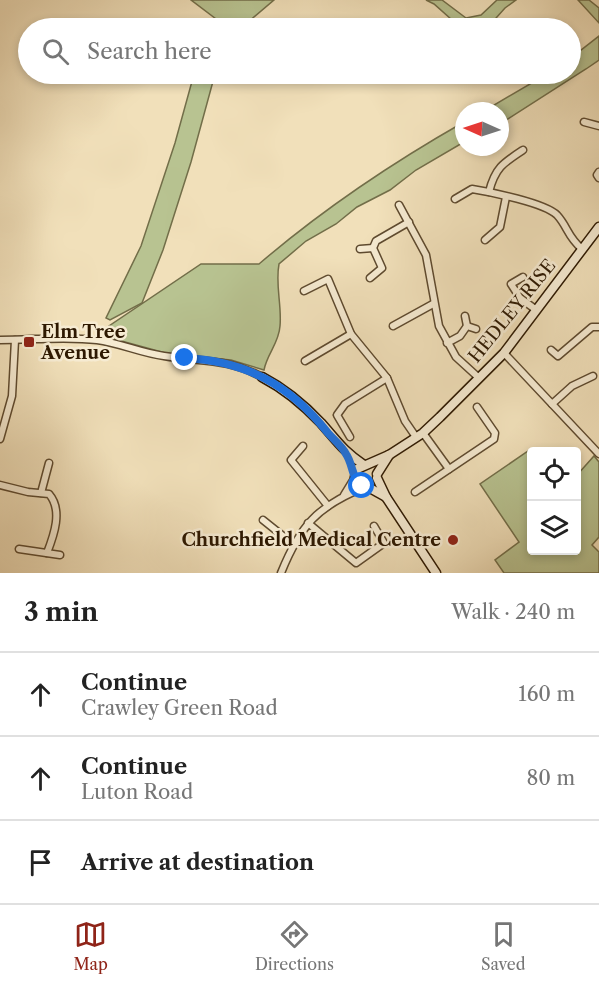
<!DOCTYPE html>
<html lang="en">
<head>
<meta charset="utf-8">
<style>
	:root { --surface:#fff; --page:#f2f2f2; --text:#222; --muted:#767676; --line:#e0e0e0; --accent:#8f2418 }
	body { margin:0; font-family:"Libre Caslon Text",serif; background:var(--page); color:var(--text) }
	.controls { position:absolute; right:18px; bottom:18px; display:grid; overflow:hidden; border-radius:6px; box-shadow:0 3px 9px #0003 }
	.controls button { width:54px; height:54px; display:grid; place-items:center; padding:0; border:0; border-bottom:2px solid var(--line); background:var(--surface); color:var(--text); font:30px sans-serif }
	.compass { position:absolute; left:455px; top:102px; width:54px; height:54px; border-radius:50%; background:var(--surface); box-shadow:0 3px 9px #0003; rotate:273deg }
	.stop { position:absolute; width:18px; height:18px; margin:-14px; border:4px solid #1a73e8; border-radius:50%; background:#fff }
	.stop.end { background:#1a73e8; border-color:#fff; box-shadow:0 2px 6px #0008 }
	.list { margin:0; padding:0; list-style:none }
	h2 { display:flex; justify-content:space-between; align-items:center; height:78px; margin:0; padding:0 24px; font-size:26px }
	h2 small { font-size:20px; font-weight:400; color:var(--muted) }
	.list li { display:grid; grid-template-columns:39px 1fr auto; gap:18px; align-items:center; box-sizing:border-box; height:84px; padding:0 24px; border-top:2px solid var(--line) }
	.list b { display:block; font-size:22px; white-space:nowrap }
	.list p { margin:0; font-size:20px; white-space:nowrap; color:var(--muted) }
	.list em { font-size:20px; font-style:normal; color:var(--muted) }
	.icon { flex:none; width:33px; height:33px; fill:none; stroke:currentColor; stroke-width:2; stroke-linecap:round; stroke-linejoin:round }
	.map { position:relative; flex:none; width:599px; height:573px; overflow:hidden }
	.search { position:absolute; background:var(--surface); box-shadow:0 3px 9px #0003; left:18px; right:18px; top:18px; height:66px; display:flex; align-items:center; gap:15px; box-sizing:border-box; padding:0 21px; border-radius:33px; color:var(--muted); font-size:22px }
	.sheet { height:330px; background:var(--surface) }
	nav { display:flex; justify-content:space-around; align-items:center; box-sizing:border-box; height:84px; border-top:2px solid var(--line); background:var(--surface); font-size:16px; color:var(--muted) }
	nav a { display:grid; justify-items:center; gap:3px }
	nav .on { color:var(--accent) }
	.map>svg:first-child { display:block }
	.green { fill:#b8c391; stroke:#726e49; stroke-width:1.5 }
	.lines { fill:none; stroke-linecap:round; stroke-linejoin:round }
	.street-casing { stroke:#5e4a2f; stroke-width:9 }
	.secondary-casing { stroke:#2d1801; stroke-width:11 }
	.street { stroke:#f6ebd2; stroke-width:6 }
	.secondary { stroke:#f6ebd2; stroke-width:8 }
	.route { stroke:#1a73e8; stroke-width:8 }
	.poi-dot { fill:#8f2418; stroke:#f6ebd2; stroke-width:2 }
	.labels { text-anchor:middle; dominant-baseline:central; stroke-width:5; stroke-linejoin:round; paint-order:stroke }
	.street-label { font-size:18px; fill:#2d1801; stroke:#f6ebd2 }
	.poi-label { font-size:18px; font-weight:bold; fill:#2d1801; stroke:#f6ebd2; text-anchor:start }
</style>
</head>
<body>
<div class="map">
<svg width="599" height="573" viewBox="0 0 599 573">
	<rect width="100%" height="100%" fill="#f1e0ba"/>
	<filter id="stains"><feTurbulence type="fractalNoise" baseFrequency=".00333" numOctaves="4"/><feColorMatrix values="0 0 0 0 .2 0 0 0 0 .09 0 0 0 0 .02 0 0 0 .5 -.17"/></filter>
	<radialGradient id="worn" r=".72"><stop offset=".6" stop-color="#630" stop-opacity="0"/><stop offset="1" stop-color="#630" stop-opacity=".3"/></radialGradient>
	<g class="green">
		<polygon points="191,0 274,0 241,28 212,28 216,19"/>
		<polygon points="426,0 442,0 466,18 481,15 497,0 516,0 505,8 488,27 461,28 434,4"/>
		<polygon points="578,0 589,0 599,8 599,23"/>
		<polygon points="599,36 599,60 586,69 500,124 500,111 484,111 547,74 570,74 571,58"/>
		<polygon points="194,74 215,74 191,162 163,250 142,303 110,320 106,318 141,246 175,143"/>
		<path d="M464,122V142L416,170L390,190L357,207L336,224L306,241L279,264C275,285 282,305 280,326C279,343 267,354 264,370L231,360L169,354L103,336L106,328L201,264H259C322,210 392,163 464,122Z"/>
		<polygon points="531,449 533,451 532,452 532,550 576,550 577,475 594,456 599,462 599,537 592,545 599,552 599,573 504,573 495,560 519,542 480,484"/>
	</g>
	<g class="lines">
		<defs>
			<g id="street">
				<polyline points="584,122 599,126"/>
				<polyline points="599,172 597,175 599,178"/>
				<path d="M489,192C495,168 503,163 523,150"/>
				<path d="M455,199L472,189C491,192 545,203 557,215C568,227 567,236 582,249"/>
				<polyline points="399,205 426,255 439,326 456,357 479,378"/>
				<polyline points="485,240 500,227 506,197"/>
				<polyline points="360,249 373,248"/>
				<polyline points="523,277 511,284 520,298 535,309"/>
				<polyline points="370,278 382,268 373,248 376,241 409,222"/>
				<polyline points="304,291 328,279 351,334 387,378 405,421 416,437"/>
				<polyline points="465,316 467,326"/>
				<polyline points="393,326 433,304"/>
				<path d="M0,340C32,340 65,336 97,340C120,343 141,353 164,356C201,362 227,358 262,377"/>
				<polyline points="447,343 460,336 467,326 476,329"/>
				<polyline points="551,350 558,356 592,327 599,327"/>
				<polyline points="504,353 599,454"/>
				<polyline points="305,361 351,334"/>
				<polyline points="552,404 572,386 593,376"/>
				<polyline points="423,433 449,469"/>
				<polyline points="350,437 337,415 345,404 387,378"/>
				<polyline points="0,439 12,396 15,340"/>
				<polyline points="303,446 291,460 328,506"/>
				<path d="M0,485L28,492L49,494C63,510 54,535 47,553"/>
				<polyline points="415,492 494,439 495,433 477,407"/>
				<polyline points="41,493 49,463"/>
				<polyline points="344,495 355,477"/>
				<polyline points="263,520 293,544"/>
				<polyline points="308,523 356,563 384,543 374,526"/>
				<polyline points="19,549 60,555"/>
				<path d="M281,573C300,526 317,506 365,487"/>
			</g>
			<g id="secondary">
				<path d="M262,377C285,389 304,405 321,423C337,441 343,451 364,465"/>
				<polyline points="377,474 389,455"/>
				<polyline points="377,478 386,497 436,573"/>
				<polyline points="386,497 368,487 359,485 355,477 357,469 389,455 423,433 440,417 504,353 599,227"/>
			</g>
		</defs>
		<use href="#street" class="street-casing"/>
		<use href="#secondary" class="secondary-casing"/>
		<use href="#street" class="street"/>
		<use href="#secondary" class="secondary"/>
	</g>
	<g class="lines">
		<path class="route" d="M185,358C246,361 290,385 328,433C334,440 342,446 346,454C353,464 352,480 362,486"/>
	</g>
	<g class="poi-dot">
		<rect x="23" y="336" width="12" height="12" rx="3"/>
		<circle cx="453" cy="540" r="6"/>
	</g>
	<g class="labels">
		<g class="street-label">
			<text transform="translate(512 311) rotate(-51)">HEDLEY RISE</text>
		</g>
		<g class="poi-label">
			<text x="41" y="332">Elm Tree<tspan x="41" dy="21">Avenue</tspan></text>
			<text x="441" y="540" text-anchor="end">Churchfield Medical Centre</text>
		</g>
	</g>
	<rect width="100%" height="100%" filter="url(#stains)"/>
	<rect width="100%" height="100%" fill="url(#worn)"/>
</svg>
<div class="controls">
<button><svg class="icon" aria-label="locate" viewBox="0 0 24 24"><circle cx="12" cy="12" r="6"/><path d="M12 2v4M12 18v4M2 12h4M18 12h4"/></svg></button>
<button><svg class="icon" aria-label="layers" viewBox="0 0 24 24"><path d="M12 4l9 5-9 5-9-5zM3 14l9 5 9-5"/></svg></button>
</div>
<svg class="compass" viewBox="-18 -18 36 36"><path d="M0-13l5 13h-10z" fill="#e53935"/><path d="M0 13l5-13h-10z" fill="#767676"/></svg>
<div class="stop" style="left:362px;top:486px"></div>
<div class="stop end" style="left:185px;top:358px"></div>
<div class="search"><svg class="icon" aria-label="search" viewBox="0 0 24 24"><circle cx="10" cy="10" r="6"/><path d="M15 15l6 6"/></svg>Search here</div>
</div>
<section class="sheet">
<h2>3 min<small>Walk · 240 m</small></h2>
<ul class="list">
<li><svg class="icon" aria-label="ahead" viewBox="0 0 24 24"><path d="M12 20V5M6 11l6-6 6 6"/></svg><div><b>Continue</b><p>Crawley Green Road</p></div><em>160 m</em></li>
<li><svg class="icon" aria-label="ahead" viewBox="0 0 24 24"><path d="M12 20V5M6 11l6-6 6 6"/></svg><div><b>Continue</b><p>Luton Road</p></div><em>80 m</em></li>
<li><svg class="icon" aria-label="arrive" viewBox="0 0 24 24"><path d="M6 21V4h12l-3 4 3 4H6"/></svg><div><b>Arrive at destination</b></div></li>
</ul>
</section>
<nav>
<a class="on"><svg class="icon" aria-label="map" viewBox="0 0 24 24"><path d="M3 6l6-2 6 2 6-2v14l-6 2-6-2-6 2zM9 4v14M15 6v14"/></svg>Map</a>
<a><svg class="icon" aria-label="directions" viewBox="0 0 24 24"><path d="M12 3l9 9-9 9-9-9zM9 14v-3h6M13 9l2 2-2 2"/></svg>Directions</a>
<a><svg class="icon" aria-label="saved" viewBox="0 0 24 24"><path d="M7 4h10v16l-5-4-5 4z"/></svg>Saved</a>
</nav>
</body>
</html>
